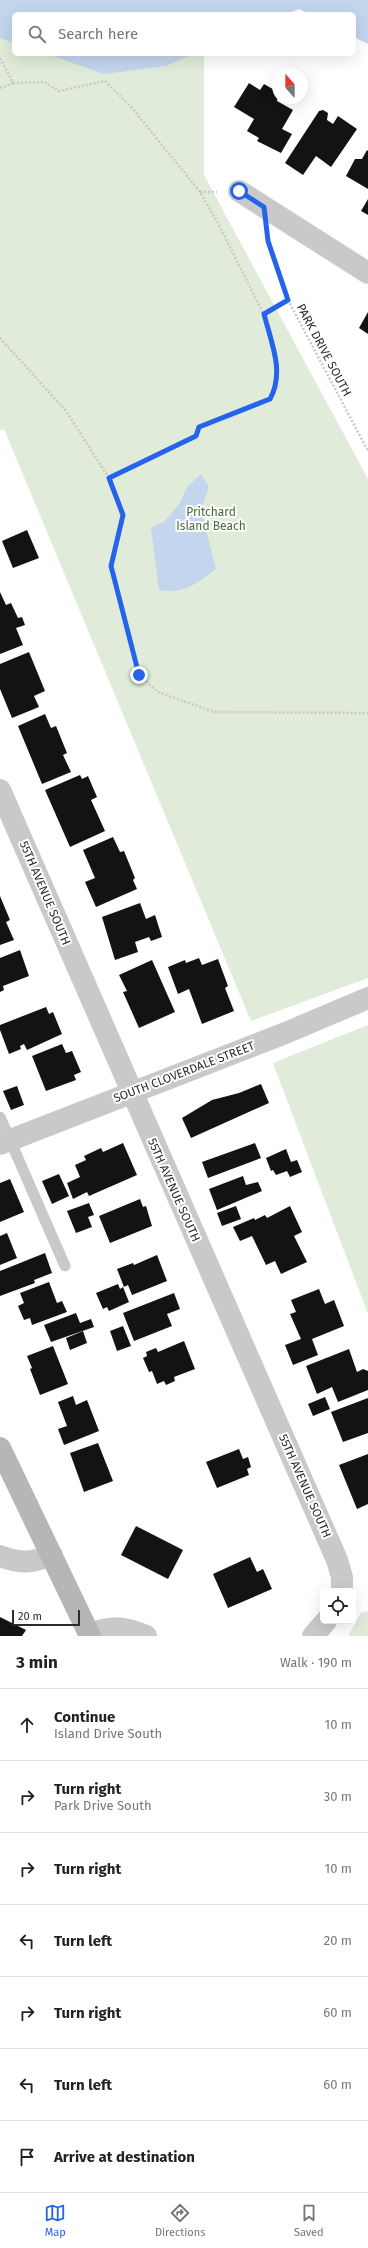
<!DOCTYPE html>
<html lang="en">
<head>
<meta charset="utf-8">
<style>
	:root { --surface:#fff; --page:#f2f2f2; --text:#222; --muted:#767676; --line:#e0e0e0; --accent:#2563eb }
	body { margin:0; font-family:"Fira Sans",sans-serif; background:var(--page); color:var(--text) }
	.controls { position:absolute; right:12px; bottom:12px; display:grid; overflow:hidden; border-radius:6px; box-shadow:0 4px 16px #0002 }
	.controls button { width:36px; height:36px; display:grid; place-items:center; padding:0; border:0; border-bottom:1px solid var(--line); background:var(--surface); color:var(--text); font:20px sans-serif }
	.compass { position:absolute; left:272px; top:68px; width:36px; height:36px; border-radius:50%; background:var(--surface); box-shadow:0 4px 16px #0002; rotate:339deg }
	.scale { position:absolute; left:12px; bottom:10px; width:68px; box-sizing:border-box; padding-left:4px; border:2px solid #2c2c2c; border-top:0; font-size:11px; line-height:14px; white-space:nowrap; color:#2c2c2c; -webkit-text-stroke:3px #fff; paint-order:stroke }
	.stop { position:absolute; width:12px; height:12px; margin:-9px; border:3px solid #2563eb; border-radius:50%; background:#fff }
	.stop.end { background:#2563eb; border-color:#fff; box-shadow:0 1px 4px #0008 }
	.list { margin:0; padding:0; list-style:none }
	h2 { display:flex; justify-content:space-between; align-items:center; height:52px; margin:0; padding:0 16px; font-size:17px }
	h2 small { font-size:13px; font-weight:400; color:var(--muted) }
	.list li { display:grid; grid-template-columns:26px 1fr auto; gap:12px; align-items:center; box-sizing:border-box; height:72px; padding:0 16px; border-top:1px solid var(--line) }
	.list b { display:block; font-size:15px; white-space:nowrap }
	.list p { margin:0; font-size:13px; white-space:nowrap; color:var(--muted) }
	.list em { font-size:13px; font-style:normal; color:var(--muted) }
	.icon { flex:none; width:22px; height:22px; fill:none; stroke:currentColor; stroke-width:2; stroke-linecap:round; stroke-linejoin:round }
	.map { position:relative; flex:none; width:368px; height:1636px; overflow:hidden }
	.search { position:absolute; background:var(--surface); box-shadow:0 4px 16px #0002; left:12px; right:12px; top:12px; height:44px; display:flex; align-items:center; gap:10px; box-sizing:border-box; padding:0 14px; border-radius:6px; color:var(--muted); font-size:15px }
	.sheet { height:556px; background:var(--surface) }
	nav { display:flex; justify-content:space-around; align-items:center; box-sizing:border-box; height:56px; border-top:1px solid var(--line); background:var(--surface); font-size:11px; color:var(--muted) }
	nav a { display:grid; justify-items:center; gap:2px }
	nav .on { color:var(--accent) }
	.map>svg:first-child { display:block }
	.green { fill:#e0ebd9 }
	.water { fill:#c3d6ed }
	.building { fill:#131313 }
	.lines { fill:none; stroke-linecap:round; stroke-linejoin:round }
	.path { stroke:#c9c9c9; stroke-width:2.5; stroke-dasharray:2 2; stroke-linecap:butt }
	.lane { stroke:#c9c9c9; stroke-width:11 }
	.street { stroke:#c9c9c9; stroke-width:22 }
	.secondary { stroke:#b6b6b6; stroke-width:22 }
	.route { stroke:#2563eb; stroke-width:5 }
	.labels { text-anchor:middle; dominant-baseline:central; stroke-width:4; stroke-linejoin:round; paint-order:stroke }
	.street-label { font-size:12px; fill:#2c2c2c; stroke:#fff }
	.park-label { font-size:12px; fill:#486a38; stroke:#fff }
</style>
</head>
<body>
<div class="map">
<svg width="368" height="1636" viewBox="0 0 368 1636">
	<rect width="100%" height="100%" fill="#fff"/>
	<g class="green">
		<polygon points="0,0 14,14 14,54 204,54 204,175 368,479 368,978 251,1021 4,429 0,431"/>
		<polygon points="368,1025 368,1314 273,1063"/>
		<polygon points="368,1611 368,1636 348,1636 361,1613"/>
	</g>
	<g class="water">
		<polygon points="0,0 368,0 368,44 354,37 354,14 310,14 299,9 287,14 14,14 14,43 0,38"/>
		<polygon points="47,54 193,54 166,66 104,74"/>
		<path d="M201,474L209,487L201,510L216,569C198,583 183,595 159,590L151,528L165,521L180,503L187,487Z"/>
	</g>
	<g class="building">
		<polygon points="249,83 260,90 264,84 278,92 277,101 293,110 282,129 292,134 281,153 257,141 259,138 247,131 254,119 234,107"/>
		<polygon points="323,110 328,113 327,120 333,124 338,116 357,129 331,167 316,156 303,175 285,163 319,111"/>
		<polygon points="367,150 368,151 368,189 346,176 355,159 362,159"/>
		<polygon points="368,199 368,215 361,211"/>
		<polygon points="368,312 368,334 359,328"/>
		<polygon points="27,530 39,558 13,568 2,541"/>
		<polygon points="0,592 6,605 11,603 18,618 22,617 25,625 16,628 23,645 0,654"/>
		<polygon points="29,652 45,691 34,696 39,707 12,718 0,689 0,664"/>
		<polygon points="45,714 51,728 56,726 67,753 63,755 71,772 42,784 18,726"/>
		<polygon points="80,775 82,779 88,776 97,797 91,800 105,831 70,847 45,790"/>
		<polygon points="113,837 120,852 124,851 135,878 133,880 137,889 96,907 85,882 95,878 83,850"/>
		<polygon points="0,896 10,920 6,922 14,940 0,945"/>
		<polygon points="140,903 146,919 155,915 162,937 151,941 149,937 135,942 138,952 115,960 102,917"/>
		<polygon points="20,950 29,976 3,986 4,990 0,992 0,958"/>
		<polygon points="199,958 202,965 218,959 228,986 225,988 234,1011 202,1024 189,989 178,994 168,967 185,960 186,963"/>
		<polygon points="152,960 175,1012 139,1028 123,992 127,991 119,975"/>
		<polygon points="46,1007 49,1014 53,1012 62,1034 27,1050 24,1044 20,1046 21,1049 9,1054 0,1030 0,1025"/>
		<polygon points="62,1044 66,1053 72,1051 81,1072 74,1075 76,1080 46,1091 32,1056"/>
		<polygon points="261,1084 269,1103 191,1138 182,1118 212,1100 239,1093"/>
		<polygon points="17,1086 24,1105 11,1110 3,1091"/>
		<polygon points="123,1143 137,1175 89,1196 87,1192 73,1199 67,1183 80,1177 75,1165 86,1160 84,1156 101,1148 103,1152"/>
		<polygon points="255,1143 261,1158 208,1178 202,1162"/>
		<polygon points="286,1149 291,1162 297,1160 302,1172 290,1177 287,1171 276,1175 273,1170 271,1171 266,1158"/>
		<polygon points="59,1174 69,1196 52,1204 42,1181"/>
		<polygon points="243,1176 246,1185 258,1182 262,1191 217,1210 209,1189"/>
		<polygon points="10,1179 24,1212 0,1222 0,1183"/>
		<polygon points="140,1199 143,1207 146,1206 152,1226 110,1243 99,1216"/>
		<polygon points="89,1203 94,1215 88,1217 92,1227 76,1233 67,1211"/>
		<polygon points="236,1206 241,1219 222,1226 217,1213"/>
		<polygon points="290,1206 302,1232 294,1236 307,1262 281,1274 275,1261 266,1265 252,1236 240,1241 233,1227 254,1218 255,1220 265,1215 267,1218"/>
		<polygon points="7,1233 17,1258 0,1265 0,1236"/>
		<polygon points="45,1253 52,1273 34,1280 35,1283 0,1296 0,1271"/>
		<polygon points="157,1255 167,1281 132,1295 128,1285 124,1287 117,1269 133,1263 134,1265"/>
		<polygon points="49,1282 57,1303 62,1301 67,1312 32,1325 30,1318 24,1320 18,1306 24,1303 20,1293"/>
		<polygon points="118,1284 120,1289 123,1287 129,1302 109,1311 107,1307 103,1309 96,1293"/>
		<polygon points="319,1289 325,1304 334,1300 344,1326 312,1339 318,1355 293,1365 285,1345 301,1339 290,1314 296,1312 291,1300"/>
		<polygon points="174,1293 180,1309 167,1314 172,1326 134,1341 123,1313"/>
		<polygon points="76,1313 80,1323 91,1319 94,1327 51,1342 44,1325"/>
		<polygon points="123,1326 131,1346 117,1351 110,1331"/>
		<polygon points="83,1331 87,1343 70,1350 66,1338"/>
		<polygon points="184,1341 195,1369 174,1377 175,1381 166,1385 164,1381 157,1384 152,1371 149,1372 143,1358 147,1356 146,1352 156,1348 158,1352"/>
		<polygon points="53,1346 68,1384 40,1395 30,1369 32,1368 27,1356"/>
		<polygon points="349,1349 357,1372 363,1369 368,1371 368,1390 338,1402 332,1387 317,1394 306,1366"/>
		<polygon points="73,1396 76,1405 87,1400 99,1431 64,1445 58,1429 67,1426 58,1402"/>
		<polygon points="325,1397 330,1409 313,1416 308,1404"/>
		<polygon points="368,1398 368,1433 343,1442 331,1412"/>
		<polygon points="98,1443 113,1481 84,1492 70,1453"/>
		<polygon points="239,1449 243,1459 248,1457 251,1467 247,1469 249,1475 217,1488 206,1462"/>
		<polygon points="368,1454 368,1504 357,1509 339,1465"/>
		<polygon points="136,1526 183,1550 168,1579 121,1555"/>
		<polygon points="250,1557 257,1572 263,1569 272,1589 228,1608 213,1574"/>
		<polygon points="0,1617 26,1630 22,1636 0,1636"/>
	</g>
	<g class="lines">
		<g class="path">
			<polyline points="0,58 13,83 44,82 59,91 105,81 132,108 200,192 220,227 264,315 278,369 275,390 270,399 199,427 196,436 109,478"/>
			<polyline points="0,88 13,83"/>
			<polyline points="200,192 217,192"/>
			<polyline points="268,235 277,271 288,300 368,451"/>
			<polyline points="264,315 288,300"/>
			<polyline points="0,338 66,411 109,478 123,515 111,566 139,675 158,692 214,712 368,713"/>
		</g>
		<polyline class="lane" points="0,1117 65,1266"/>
		<g class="street">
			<polyline points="239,191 368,273"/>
			<polyline points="0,790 337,1560 342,1577 342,1591"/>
			<polyline points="0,1144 288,1032 368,998"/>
			<path d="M0,1556C22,1564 31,1563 52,1555"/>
			<path d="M89,1634C113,1626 122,1626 146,1636"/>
			<polyline points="313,1636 326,1621"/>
		</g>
		<polyline class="secondary" points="0,1448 90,1636"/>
	</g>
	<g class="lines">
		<path class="route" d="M139,675L111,566L123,515L109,478L196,436L199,427L270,399C285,372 271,342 264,314L288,300L268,241L264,207L239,191"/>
	</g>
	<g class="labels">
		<g class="street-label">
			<text transform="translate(324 350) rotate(62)">PARK DRIVE SOUTH</text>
			<text transform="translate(45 893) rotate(67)">55TH AVENUE SOUTH</text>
			<text transform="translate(184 1072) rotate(-21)">SOUTH CLOVERDALE STREET</text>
			<text transform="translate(174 1190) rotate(66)">55TH AVENUE SOUTH</text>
			<text transform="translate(305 1486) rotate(66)">55TH AVENUE SOUTH</text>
		</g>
		<g class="park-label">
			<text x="211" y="512">Pritchard<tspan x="211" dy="14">Island Beach</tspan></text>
		</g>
	</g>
</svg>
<div class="controls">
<button><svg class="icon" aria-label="locate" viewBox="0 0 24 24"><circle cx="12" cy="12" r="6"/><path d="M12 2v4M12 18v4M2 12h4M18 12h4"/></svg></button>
</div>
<svg class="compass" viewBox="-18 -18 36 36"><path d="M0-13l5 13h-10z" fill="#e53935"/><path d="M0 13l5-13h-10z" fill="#767676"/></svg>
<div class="scale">20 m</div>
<div class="stop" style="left:239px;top:191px"></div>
<div class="stop end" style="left:139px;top:675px"></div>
<div class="search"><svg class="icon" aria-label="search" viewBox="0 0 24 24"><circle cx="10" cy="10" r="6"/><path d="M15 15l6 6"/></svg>Search here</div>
</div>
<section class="sheet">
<h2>3 min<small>Walk · 190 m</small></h2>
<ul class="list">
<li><svg class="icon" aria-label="ahead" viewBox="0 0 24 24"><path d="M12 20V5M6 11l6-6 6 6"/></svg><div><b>Continue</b><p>Island Drive South</p></div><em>10 m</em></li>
<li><svg class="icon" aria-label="right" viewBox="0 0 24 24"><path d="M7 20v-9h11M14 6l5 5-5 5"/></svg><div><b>Turn right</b><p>Park Drive South</p></div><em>30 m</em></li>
<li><svg class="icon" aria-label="right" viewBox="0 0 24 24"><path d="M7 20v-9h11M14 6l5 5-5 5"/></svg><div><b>Turn right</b></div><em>10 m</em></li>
<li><svg class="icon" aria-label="left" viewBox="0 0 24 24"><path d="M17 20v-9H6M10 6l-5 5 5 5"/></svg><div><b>Turn left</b></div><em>20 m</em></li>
<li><svg class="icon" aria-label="right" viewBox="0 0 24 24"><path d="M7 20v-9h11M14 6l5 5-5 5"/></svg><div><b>Turn right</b></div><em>60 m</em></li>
<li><svg class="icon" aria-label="left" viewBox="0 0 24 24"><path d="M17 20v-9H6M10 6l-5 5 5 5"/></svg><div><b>Turn left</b></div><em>60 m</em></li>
<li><svg class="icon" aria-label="arrive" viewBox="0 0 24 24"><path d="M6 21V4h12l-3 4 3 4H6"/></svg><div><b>Arrive at destination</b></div></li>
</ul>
</section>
<nav>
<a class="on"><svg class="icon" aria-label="map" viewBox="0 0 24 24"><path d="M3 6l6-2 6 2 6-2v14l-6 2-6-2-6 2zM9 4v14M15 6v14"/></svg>Map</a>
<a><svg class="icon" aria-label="directions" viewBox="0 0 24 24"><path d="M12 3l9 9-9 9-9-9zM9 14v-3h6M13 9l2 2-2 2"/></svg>Directions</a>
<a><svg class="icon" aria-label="saved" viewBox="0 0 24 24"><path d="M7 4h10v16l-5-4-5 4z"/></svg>Saved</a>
</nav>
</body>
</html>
